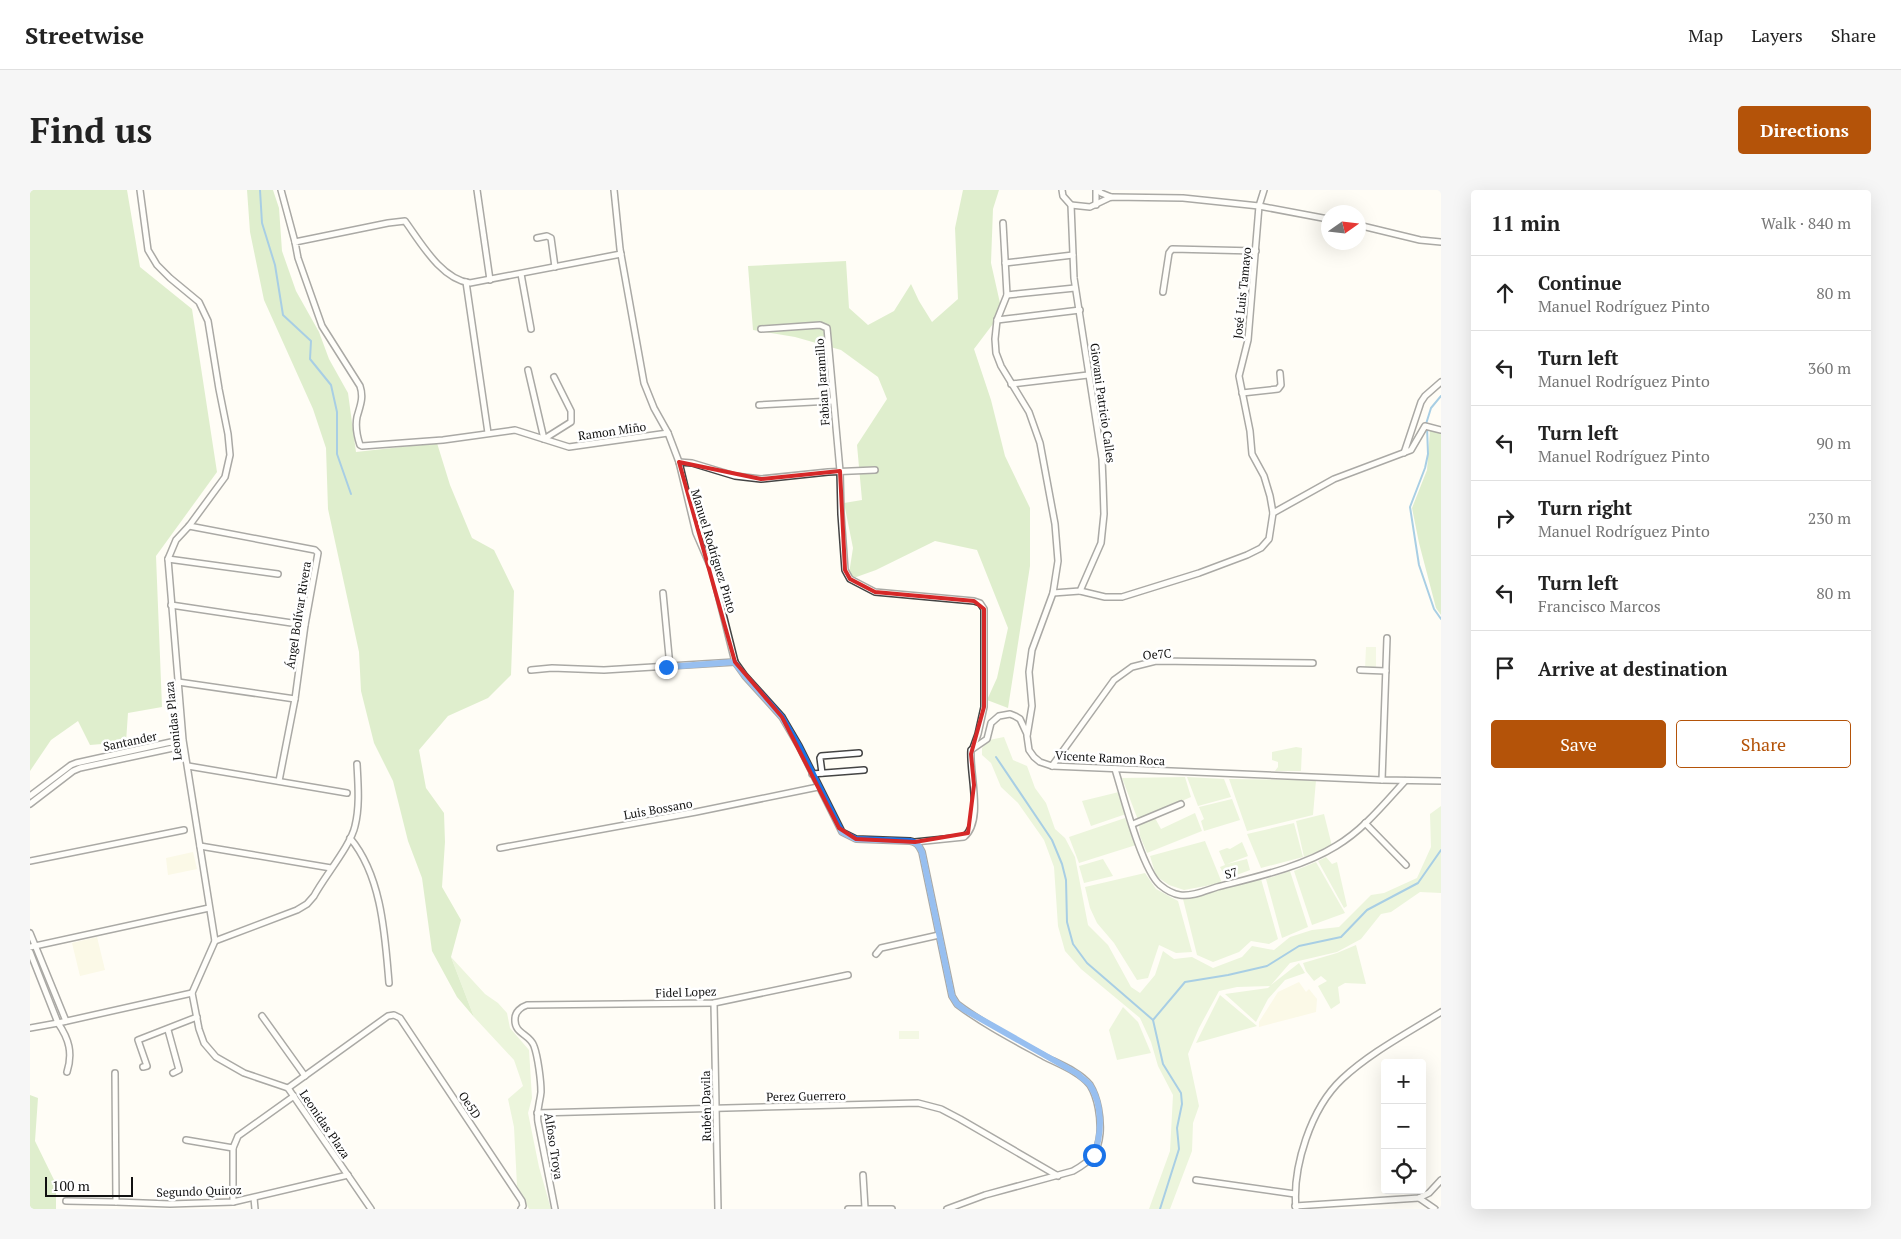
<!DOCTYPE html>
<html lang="en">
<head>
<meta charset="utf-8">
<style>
	:root { --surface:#fff; --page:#f6f6f6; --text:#222; --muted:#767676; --line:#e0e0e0; --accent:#b45309 }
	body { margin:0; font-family:"PT Serif",serif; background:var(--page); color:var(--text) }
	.controls { position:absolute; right:15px; bottom:15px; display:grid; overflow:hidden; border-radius:5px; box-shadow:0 5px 20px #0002 }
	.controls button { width:45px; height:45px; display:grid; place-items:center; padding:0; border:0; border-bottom:1px solid var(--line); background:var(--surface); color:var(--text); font:25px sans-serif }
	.compass { position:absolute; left:1291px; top:15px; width:45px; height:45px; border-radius:50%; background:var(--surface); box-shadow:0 5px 20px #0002; rotate:76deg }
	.scale { position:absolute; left:15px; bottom:12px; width:88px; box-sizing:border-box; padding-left:5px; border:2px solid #111; border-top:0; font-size:14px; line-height:18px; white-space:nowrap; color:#111; -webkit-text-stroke:4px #fff; paint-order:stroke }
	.stop { position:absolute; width:15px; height:15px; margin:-11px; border:4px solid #1a73e8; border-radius:50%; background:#fff }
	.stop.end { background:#1a73e8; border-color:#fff; box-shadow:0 1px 5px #0008 }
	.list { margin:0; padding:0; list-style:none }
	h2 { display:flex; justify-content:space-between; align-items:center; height:65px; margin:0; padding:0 20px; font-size:21px }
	h2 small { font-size:16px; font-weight:400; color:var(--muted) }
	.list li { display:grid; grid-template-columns:32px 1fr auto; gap:15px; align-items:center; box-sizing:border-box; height:75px; padding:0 20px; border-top:1px solid var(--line) }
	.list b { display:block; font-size:19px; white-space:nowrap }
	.list p { margin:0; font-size:16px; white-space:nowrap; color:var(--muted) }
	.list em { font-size:16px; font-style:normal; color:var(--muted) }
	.actions { display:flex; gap:10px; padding:15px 20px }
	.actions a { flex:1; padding:11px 0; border:1px solid var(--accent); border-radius:5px; text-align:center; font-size:18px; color:var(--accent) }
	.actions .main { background:var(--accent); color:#fff }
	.icon { flex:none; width:28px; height:28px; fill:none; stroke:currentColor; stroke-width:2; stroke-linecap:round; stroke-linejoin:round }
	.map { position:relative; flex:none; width:1411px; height:1019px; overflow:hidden; border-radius:5px }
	header { display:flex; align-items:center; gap:30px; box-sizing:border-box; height:70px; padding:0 25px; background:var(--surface); border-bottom:1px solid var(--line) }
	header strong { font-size:24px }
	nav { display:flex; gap:28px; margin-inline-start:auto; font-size:18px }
	.intro { display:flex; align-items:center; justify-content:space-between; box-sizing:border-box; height:120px; padding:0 30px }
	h1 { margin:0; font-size:35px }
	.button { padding:12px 22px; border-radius:5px; background:var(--accent); color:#fff; font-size:18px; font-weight:700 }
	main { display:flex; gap:30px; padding:0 30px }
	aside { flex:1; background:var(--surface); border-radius:5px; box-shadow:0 5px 20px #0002 }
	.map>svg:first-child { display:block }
	.farmland { fill:#f6f3d4 }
	.green { fill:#d5ebbd }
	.forest { fill:#b9dc9c }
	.pitch { fill:#e6f2cf }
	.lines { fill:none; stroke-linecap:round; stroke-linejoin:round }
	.stream { stroke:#3f96cf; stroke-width:2 }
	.street-casing { stroke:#444; stroke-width:8 }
	.street { stroke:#fff; stroke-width:5 }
	.route { stroke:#1a73e8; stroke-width:6 }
	.marked { fill:none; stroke:#d62828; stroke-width:4; stroke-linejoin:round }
	.labels { text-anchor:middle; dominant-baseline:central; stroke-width:5; stroke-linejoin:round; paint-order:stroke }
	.street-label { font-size:12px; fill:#111; stroke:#fff }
</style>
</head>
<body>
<header>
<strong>Streetwise</strong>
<nav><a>Map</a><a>Layers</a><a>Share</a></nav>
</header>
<div class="intro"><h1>Find us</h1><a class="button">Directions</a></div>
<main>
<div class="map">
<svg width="1411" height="1019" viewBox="0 0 1411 1019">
	<rect width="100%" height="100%" fill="#fffdf5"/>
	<g class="farmland">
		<polygon points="163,662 167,679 138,685 136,668"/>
		<polygon points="67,747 75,780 50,786 42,753"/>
		<polygon points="1269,792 1276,802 1279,799 1287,809 1286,822 1229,837 1229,832 1248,802"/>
	</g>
	<g class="green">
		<polygon points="974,547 983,570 997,576 1005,598 1016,613 1025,639 1035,648 1045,667 1058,735 1078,755 1101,797 1110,803 1125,785 1133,761 1144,769 1162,767 1183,778 1212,767 1222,756 1244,760 1260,747 1282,740 1309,737 1341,705 1354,703 1387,688 1401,657 1400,624 1411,616 1411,703 1390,702 1361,722 1351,724 1331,749 1307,762 1260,773 1241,795 1269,773 1275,783 1255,790 1238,809 1226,832 1195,804 1238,798 1240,796 1207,797 1189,801 1169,838 1158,864 1169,916 1163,933 1162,961 1140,1019 1119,1019 1140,961 1143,905 1128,876 1121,852 1110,828 1051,779 1035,761 1028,736 1024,677 1014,650 988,613 971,597 961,573 952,565 952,558 959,550"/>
		<polygon points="1266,557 1272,558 1271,581 1245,581 1248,577 1248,572 1242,570 1242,562"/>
		<polygon points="1155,587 1161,607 1108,630 1092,588"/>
		<polygon points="1157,587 1194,589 1201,607 1168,616"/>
		<polygon points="1199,589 1286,590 1283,625 1217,641"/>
		<polygon points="1089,602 1096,624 1061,636 1052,611"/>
		<polygon points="1202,609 1210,630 1174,641 1171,631 1174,629 1169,617"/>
		<polygon points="1165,623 1172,641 1117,663 1110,646 1109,635 1125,628 1131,639"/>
		<polygon points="1294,624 1302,656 1274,667 1266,631"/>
		<polygon points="1095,628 1106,655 1049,673 1039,647"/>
		<polygon points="1264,633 1273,667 1231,678 1217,644"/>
		<polygon points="1175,651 1192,693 1154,700 1139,695 1126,686 1120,666"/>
		<polygon points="1212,652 1218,666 1197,674 1217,669 1220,680 1196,689 1190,677 1195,675 1189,661 1197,658 1200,659"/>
		<polygon points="1296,667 1302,674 1307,672 1317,716 1314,718 1288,671"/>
		<polygon points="1073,669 1083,686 1054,693 1049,676"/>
		<polygon points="1286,672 1315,723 1282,735 1264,681"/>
		<polygon points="1260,681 1278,737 1252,748 1236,689"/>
		<polygon points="1115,683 1126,699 1148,711 1162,762 1146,763 1129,755 1118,788 1107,790 1084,753 1067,733 1060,718 1055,697"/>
		<polygon points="1231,689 1248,749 1239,754 1221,751 1209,762 1183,772 1167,765 1153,709"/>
		<polygon points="1326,755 1336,794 1315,793 1308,797 1310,813 1301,819 1288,796 1297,791 1291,786 1284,791 1276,781 1273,773 1307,763"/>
		<polygon points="421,767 455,804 468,813 477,823 480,838 499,860 502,908 498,923 509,977 521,1019 499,1019 487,996 484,937 478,909 493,896 484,870 444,827"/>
		<polygon points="1190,805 1227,836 1166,853"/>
		<polygon points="1093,817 1108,832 1121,863 1087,870 1079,840"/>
	</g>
	<g class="forest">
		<polygon points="0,0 97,0 110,77 162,119 187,282 126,366 132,517 98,523 96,552 60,555 48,531 21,550 0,581"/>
		<polygon points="217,0 243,0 249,18 252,61 266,101 289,142 299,169 318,203 326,262 407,253 420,295 442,348 464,360 484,401 481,485 458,508 418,526 389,560 396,598 414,623 415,652 412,697 431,730 421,767 444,827 427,807 402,761 392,688 378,651 363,591 344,553 331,501 329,462 298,319 296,258 283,219 234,110 220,42"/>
		<polygon points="933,0 969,0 963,19 961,73 972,122 944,159 961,210 975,266 1000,318 1000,376 978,518 957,510 967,488 978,438 947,360 905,351 846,380 818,390 823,358 814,313 832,310 827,255 857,209 848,187 811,160 765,147 723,140 718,76 816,71 819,118 838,135 864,121 881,94 889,111 902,132 928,109 925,38"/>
		<polygon points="1400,240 1411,243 1411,425 1406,418 1389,353 1382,318 1397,280"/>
		<polygon points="0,905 8,908 5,951 26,994 26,1019 0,1019"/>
	</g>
	<g class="pitch">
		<polygon points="1336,457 1346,457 1346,479 1335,479"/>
		<rect x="869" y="841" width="20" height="8"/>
	</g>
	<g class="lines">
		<g class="stream">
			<polyline points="230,0 232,33 245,75 253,125 281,151 280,169 301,195 307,222 307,264 321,304"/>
			<polyline points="1396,234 1401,218 1411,206"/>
			<polyline points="1397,237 1398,264 1395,278 1380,317 1389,375 1404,419 1411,429"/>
			<polyline points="966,567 1022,650 1032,674 1036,690 1037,732 1043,754 1057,773 1123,830 1133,874 1151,903 1152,914 1147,938 1149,959 1130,1019"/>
			<polyline points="1123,830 1155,792 1198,785 1237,776 1269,756 1311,747 1337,720 1388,693 1411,660"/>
		</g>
		<defs>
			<g id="street">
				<polyline points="110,0 118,60 127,75 140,88 169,112 178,131 189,199 198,244 200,265 195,287 159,336 146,350 138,369 153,550 185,751 162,803 169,839 174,853 186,867 214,883 258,898 341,1019"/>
				<polyline points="251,0 265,52"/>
				<polyline points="447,0 460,90"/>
				<path d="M584,0L590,59L614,193L624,218L638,243L649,272L666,343L682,380L705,472L715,486L752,527L769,556L812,642L826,649L880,651C887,652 889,656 892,662L922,806L927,814C953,834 986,851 1015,867C1029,874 1050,882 1060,895C1068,908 1071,928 1070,943C1068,964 1061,971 1043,981L955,1005L917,1019"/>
				<polyline points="1068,0 1071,3 1081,7"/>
				<polyline points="1234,0 1229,16 1218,150 1209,186 1220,241 1222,264 1234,286 1240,306 1243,323"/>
				<polyline points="1041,15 1060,17 1081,7 1153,8 1229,16 1298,29"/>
				<polyline points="1066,15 1066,0"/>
				<polyline points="973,33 977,105 967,130 965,149 966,163 971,176 999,222 1010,253 1025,334 1028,371 1023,403 1002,460 999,482 1002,516 997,546 999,560 1004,567 1010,572 1022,576 1352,590 1411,591"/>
				<polyline points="1328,35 1390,50 1411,52"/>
				<polyline points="507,48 517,46 521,48 525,77"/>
				<path d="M591,64L440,93C411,89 391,53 375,31L358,33L265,52L268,68L292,136L330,196C334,208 330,216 327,227C325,237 327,246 330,255L332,256L413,250L485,240L539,257L638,243"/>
				<polyline points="975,73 1043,65"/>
				<polyline points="491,84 501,139"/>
				<polyline points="436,92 458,243"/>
				<polyline points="1133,102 1139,63 1142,59 1226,61"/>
				<polyline points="977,105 1045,98"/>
				<polyline points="967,130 1050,120"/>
				<polyline points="731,139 790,135 797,138 810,281 811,324 815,380 820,389 845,402 944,411 950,413 954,419 954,517 948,544 943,558"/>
				<polyline points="498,180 514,249 541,232 541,221 524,187"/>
				<polyline points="981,194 1058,185"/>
				<polyline points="1212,203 1248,199 1251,195 1250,183"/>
				<polyline points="729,215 802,211"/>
				<polyline points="1374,263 1391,212 1395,206 1411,192"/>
				<polyline points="649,272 662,273 705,286 731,289 798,282 845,280"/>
				<polyline points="159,336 285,360 288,363 275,435 265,509 249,591"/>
				<polyline points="138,369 248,384"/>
				<polyline points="1050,401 1075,407 1092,407 1169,383 1217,365 1231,358 1239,349 1243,323 1304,289 1381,260 1395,236 1411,240"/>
				<polyline points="633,403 640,477"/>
				<polyline points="1023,403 1050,401 1071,353 1074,324 1073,293 1072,269 1044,88 1041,15 1033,6 1032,0"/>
				<polyline points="141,415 275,435"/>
				<polyline points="501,480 522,478 574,480 705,472"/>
				<polyline points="1330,480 1356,481"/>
				<polyline points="148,492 265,509"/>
				<polyline points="158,576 317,603"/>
				<polyline points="1022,576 1084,490 1102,477 1126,471 1283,473"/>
				<path d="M1085,579C1093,605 1112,680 1130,695C1136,700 1143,704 1150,705C1162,707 1177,700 1187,697C1226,687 1272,677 1306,656C1333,640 1354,614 1375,591"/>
				<polyline points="792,583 790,568 791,566 829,563"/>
				<polyline points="782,584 834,580"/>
				<polyline points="1352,590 1357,448"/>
				<polyline points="0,606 41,575 46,573 141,552 144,555 143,558 50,578 43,581 0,614"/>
				<polyline points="1335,633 1376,675"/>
				<polyline points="1103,634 1151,614"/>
				<path d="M320,648C352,686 355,746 359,793"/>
				<path d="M885,652L934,647C954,631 939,583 941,560L957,549L961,533L969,526L980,524L985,526L990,529L997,544"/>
				<polyline points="170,656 301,678"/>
				<polyline points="470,658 666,622 788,597"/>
				<polyline points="0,671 154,640"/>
				<polyline points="0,743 36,831"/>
				<path d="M185,751L267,720L277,714L284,706C294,687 321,655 325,636C330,616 328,594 327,574"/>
				<polyline points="0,757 179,718"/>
				<path d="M0,762L28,833C39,849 43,863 37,882"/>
				<polyline points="846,764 851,758 909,745"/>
				<polyline points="684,813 688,1019"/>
				<polyline points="232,826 275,886"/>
				<polyline points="0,838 28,833 162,803"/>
				<polyline points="138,840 149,880 143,883"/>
				<polyline points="113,877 117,876 108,850 167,827"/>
				<polyline points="85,883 86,1012 140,1014 203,1012 318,985"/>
				<polyline points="258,898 358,826 364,825 370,828 492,1011 493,1016 491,1019"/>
				<polyline points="507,923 888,913 911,919 930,929 1028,986"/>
				<polyline points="156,950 203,958"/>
				<polyline points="833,985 835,1018"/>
				<polyline points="1166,990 1265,1004"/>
				<polyline points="224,1008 225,1019"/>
				<polyline points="1389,1008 1405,1019"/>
				<polyline points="36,1011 86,1012"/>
				<polyline points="203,1012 203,958 208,946 264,906"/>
				<polyline points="1265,1016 1389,1008 1399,1003 1411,990"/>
				<path d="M525,1019L508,932C506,921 510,913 511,902C511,891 508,867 504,856C500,844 484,844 485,829C485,822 491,817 497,815L684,813L818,785"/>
				<polyline points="818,1019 862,1019"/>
				<path d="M1266,1019C1262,977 1281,918 1312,889C1341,862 1378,843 1411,822"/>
			</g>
		</defs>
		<use href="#street" class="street-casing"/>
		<use href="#street" class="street"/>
	</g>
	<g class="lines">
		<path class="route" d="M636,477L704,472L715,486L752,527L769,556L812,642L826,649L880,651C887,652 889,656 892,662L922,806L927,814L935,820L1048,884C1051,888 1057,891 1060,895C1073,915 1072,944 1064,965"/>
	</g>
	<path d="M0 0H1411V1019H0ZM649,272L731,289L810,281L815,380L820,389L845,402L944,411L954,419V517L941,564L944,595L938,643L885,652L826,649L809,638L752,527L705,472Z" fill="#fffdf5" fill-opacity=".55" fill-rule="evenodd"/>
	<path class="marked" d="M649,272L731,289L810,281L815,380L820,389L845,402L944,411L954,419V517L941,564L944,595L938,643L885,652L826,649L809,638L752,527L705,472Z"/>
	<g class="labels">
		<g class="street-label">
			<text transform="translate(1212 103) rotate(-84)">José Luis Tamayo</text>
			<text transform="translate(792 192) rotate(-94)">Fabian Jaramillo</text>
			<text transform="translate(1073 213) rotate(82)">Giovani Patricio Calles</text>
			<text transform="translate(582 241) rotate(-8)">Ramon Miño</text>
			<text transform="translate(684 361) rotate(73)">Manuel Rodríguez Pinto</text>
			<text transform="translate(268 425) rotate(-81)">Ángel Bolívar Rivera</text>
			<text transform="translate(1127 464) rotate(-5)">Oe7C</text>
			<text transform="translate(143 531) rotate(-96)">Leonidas Plaza</text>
			<text transform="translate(100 551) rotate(-12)">Santander</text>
			<text transform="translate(1080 568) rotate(3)">Vicente Ramon Roca</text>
			<text transform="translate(628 619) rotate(-10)">Luis Bossano</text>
			<text transform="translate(1201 683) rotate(-15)">S7</text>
			<text transform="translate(656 802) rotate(-2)">Fidel Lopez</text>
			<text transform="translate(776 906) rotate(-1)">Perez Guerrero</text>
			<text transform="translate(440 915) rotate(56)">Oe5D</text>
			<text transform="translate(676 916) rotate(-91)">Rubén Davila</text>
			<text transform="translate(295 934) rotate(56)">Leonidas Plaza</text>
			<text transform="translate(524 956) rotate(81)">Alfoso Troya</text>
			<text transform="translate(169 1001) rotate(-2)">Segundo Quiroz</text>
		</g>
	</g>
</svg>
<div class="controls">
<button>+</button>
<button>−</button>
<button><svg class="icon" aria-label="locate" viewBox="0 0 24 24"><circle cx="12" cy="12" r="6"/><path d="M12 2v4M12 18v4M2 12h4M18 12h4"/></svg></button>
</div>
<svg class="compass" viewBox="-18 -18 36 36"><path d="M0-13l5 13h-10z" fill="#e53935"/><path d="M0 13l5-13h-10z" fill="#767676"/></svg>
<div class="scale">100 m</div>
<div class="stop" style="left:1064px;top:965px"></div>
<div class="stop end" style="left:636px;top:477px"></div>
</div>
<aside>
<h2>11 min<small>Walk · 840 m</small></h2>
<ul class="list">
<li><svg class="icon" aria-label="ahead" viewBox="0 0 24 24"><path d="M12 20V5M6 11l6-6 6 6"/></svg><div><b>Continue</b><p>Manuel Rodríguez Pinto</p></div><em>80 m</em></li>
<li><svg class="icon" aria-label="left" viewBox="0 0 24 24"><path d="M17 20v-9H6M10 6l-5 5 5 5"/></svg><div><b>Turn left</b><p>Manuel Rodríguez Pinto</p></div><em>360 m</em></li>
<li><svg class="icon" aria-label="left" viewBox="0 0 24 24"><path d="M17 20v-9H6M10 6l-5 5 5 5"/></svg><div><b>Turn left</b><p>Manuel Rodríguez Pinto</p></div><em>90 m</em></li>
<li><svg class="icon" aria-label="right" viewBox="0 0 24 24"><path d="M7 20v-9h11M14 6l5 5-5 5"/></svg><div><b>Turn right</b><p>Manuel Rodríguez Pinto</p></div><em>230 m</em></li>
<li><svg class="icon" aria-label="left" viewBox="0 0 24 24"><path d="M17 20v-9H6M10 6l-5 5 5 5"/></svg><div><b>Turn left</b><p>Francisco Marcos</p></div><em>80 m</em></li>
<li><svg class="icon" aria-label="arrive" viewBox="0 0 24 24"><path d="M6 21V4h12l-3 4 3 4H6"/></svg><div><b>Arrive at destination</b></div></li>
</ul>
<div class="actions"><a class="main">Save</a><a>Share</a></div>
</aside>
</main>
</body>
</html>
